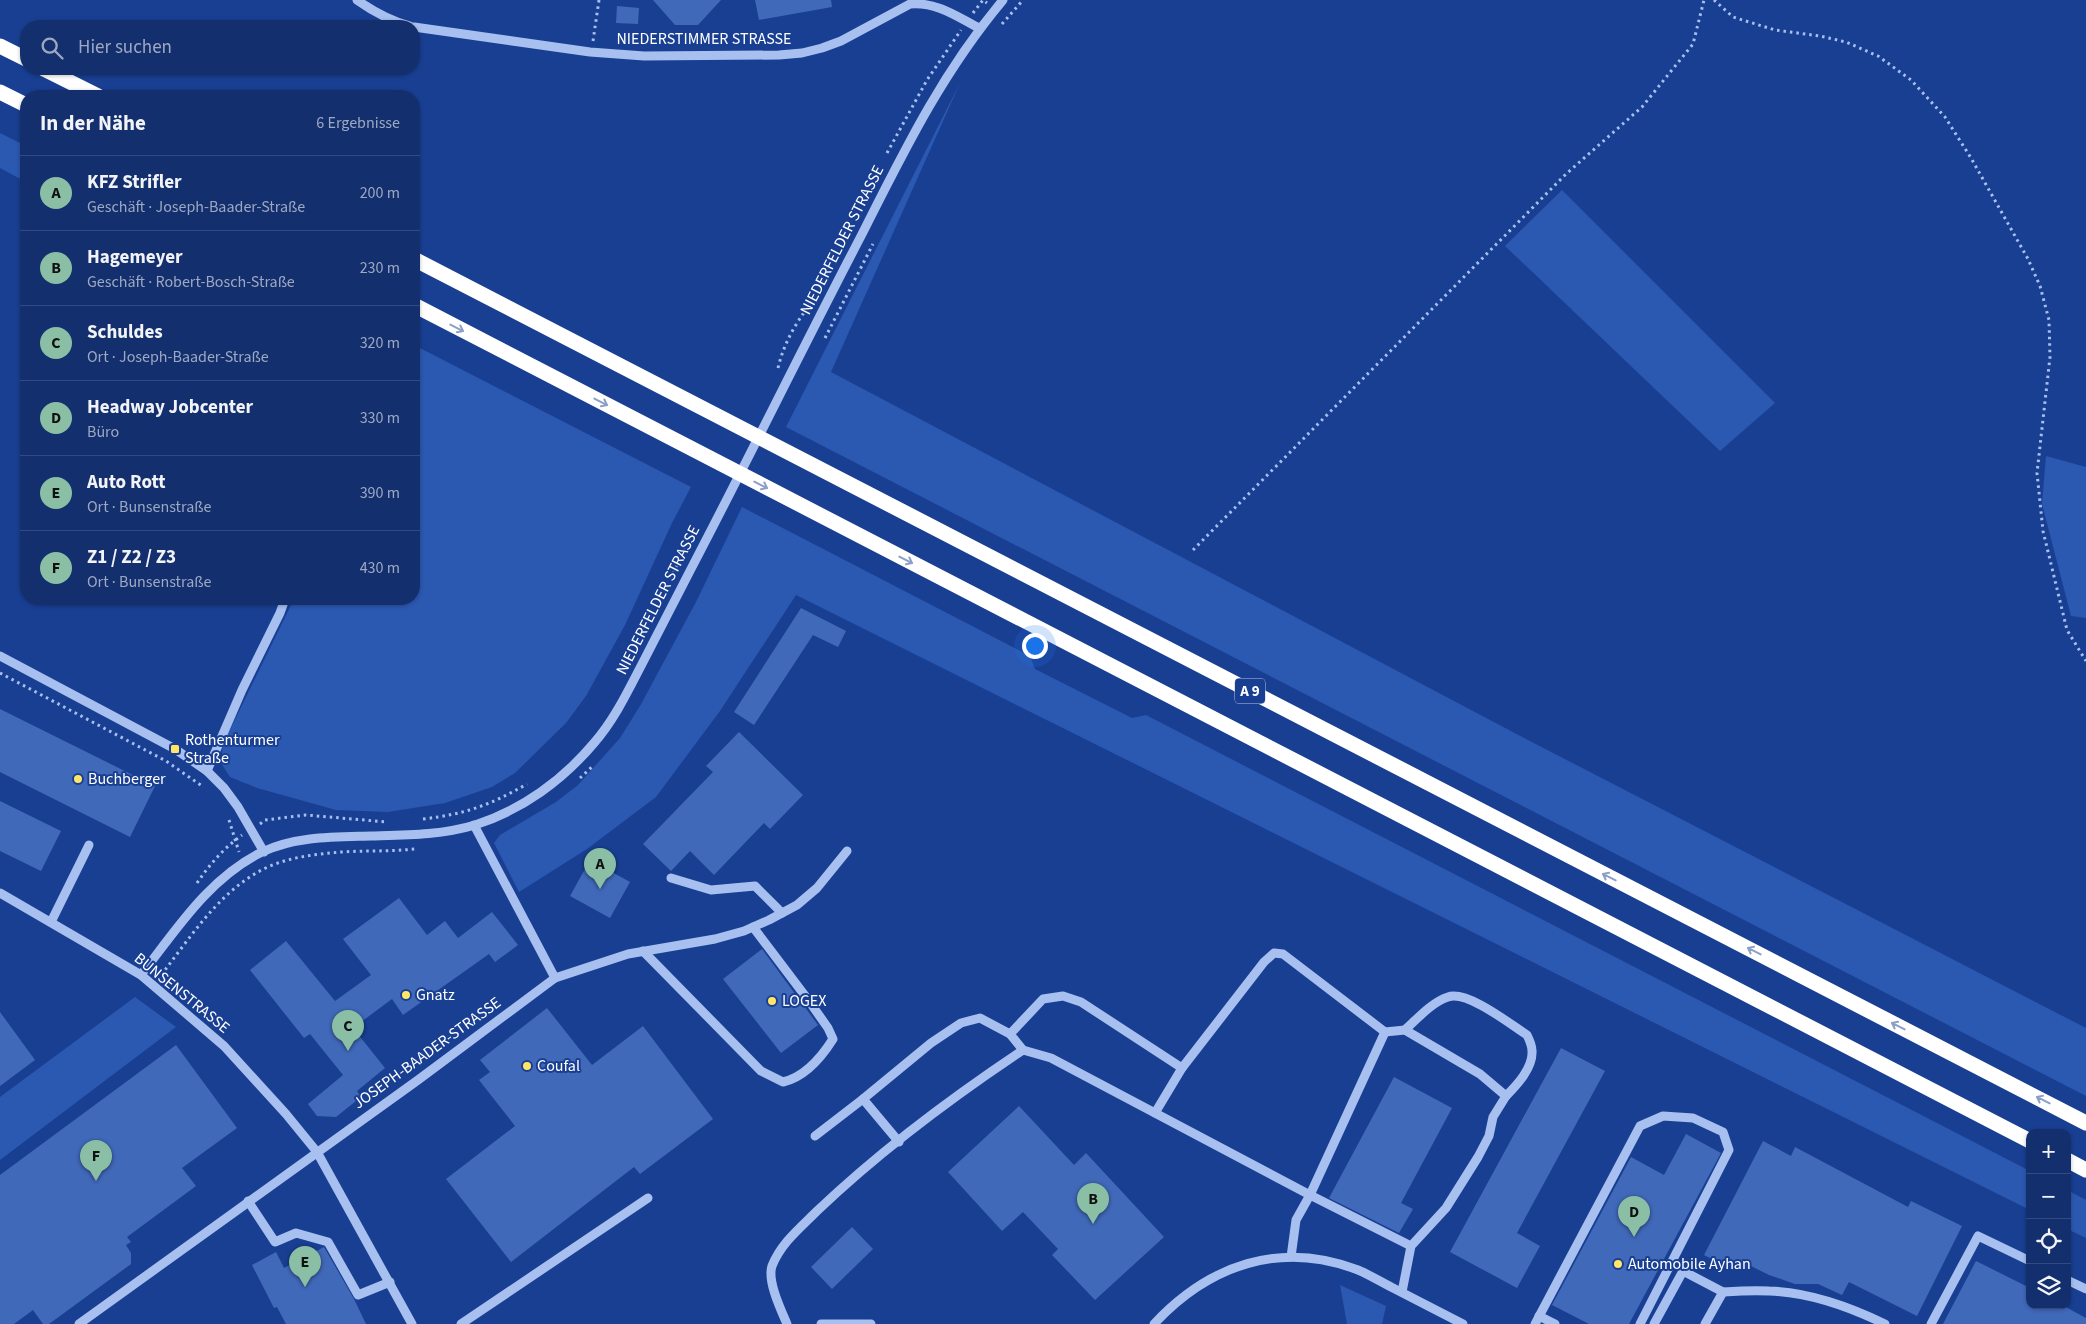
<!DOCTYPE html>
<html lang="de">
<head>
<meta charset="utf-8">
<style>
	:root { --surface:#132f6e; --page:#203b76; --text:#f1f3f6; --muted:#9da9c2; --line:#324a81; --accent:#8abfa5 }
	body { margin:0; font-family:"Source Sans 3",sans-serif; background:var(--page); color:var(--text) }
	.controls { position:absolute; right:15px; bottom:15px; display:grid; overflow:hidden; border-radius:10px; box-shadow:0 1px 4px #0004 }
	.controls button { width:45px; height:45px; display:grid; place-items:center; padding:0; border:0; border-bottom:1px solid var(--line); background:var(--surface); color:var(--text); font:25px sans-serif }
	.you { position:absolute; left:1034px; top:645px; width:18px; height:18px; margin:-12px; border:4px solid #fff; border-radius:50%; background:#1a73e8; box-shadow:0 0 0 8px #1a73e833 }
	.badge { display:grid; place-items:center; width:32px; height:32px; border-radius:50%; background:var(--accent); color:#111; font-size:16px; font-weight:700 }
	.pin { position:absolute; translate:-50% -41px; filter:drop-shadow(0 1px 2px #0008) }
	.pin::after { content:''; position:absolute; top:26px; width:18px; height:15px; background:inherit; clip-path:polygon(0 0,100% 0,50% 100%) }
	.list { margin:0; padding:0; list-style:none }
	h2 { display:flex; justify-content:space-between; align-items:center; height:65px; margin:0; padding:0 20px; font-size:21px }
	h2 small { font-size:16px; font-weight:400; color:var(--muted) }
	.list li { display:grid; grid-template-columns:32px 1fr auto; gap:15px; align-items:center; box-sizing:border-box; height:75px; padding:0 20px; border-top:1px solid var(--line) }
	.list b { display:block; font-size:19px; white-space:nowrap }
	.list p { margin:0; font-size:16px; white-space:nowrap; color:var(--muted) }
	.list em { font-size:16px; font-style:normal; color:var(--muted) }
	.icon { flex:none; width:28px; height:28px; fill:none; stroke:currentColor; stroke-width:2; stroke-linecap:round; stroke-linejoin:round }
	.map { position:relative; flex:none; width:2086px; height:1324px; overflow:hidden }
	.search { position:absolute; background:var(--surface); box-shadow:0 1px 4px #0004; left:20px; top:20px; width:400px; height:55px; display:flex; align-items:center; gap:12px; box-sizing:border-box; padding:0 18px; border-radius:20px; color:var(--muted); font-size:19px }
	.panel { position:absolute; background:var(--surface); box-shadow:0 1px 4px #0004; left:20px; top:90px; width:400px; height:515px; border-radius:20px }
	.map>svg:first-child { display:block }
	.green { fill:#2b58b1 }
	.building { fill:#4169ba }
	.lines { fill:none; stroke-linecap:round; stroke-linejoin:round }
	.path { stroke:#a8c0f0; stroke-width:3; stroke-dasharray:2.5 4; stroke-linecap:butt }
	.minor { stroke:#a8c0f0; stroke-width:9 }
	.highway { stroke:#fff; stroke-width:15 }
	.oneway { stroke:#8c9fc8 }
	.poi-dot { fill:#ffe667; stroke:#193f92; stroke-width:2 }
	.labels { text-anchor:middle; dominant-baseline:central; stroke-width:4; stroke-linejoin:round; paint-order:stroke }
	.shield { fill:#193f92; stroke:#bac5de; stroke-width:1 }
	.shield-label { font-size:15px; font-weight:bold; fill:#fff }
	.street-label { font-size:16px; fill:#fff; stroke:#193f92 }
	.poi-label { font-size:16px; fill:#fff; stroke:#193f92; text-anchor:start }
</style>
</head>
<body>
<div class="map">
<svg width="2086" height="1324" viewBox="0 0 2086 1324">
	<rect width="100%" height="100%" fill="#193f92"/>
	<g class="green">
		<polygon points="960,83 831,372 1528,740 2086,1028 2086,1096 786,427"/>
		<polygon points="0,133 26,146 26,182 0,168"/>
		<polygon points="1562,190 1775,403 1720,451 1505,246"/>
		<polygon points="414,345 691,487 672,523 625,625 586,696 566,723 515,773 492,787 445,803 388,812 336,810 257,788 230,777 221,763 223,744 294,599 414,599"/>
		<polygon points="2046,456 2086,467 2086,618 2071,616 2042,504"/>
		<polygon points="742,507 1030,656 1035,669 1132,718 1146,715 2030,1171 2030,1210 796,595 720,711 656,797 587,849 519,892 494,843 500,835 556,802 578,785 620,738 640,706 696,602"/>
		<polygon points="135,997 176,1027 0,1160 0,1097"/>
		<polygon points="2067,1190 2086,1200 2086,1238 2067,1229"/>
		<polygon points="1340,1285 1386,1306 1382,1324 1347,1324"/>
	</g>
	<g class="building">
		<polygon points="653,0 721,0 698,25 675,25"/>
		<polygon points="755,0 831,0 832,7 759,20"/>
		<polygon points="617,6 639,8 638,24 616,23"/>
		<polygon points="801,608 846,631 838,647 813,635 754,725 734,712"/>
		<polygon points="0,709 155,786 130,837 0,772"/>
		<polygon points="739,732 803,795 770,829 764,823 714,875 690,851 671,871 643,844 713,772 706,766"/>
		<polygon points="0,801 61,831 41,871 0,851"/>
		<polygon points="590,860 630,882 610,918 570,896"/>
		<polygon points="399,898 427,935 445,921 458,938 492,912 518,945 495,962 489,954 403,1015 392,999 353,1028 385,1068 357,1091 361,1097 336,1117 317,1116 308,1104 343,1075 310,1034 304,1038 250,970 286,941 335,1001 371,975 343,939"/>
		<polygon points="762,949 818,1025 781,1053 723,979"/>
		<polygon points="547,1008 592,1065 643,1026 713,1119 640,1174 634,1167 511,1262 446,1179 515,1126 479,1080 490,1072 480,1060"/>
		<polygon points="0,1012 35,1060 0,1086"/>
		<polygon points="176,1045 237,1128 182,1168 196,1186 127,1237 131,1242 126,1245 131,1253 131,1264 49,1324 43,1324 33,1310 14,1324 0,1324 0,1175"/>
		<polygon points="1561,1048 1605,1071 1517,1233 1540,1246 1517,1288 1450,1252"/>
		<polygon points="1394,1077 1452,1108 1401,1203 1413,1209 1399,1233 1329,1198"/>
		<polygon points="1019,1106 1074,1165 1086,1153 1164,1237 1095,1300 1052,1255 1058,1249 1023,1212 1002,1231 948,1172"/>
		<polygon points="1686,1134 1721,1153 1629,1324 1589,1324 1552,1305 1631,1157 1664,1175"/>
		<polygon points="1763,1141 1791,1156 1795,1147 1908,1207 1911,1201 1962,1226 1917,1316 1849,1282 1842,1295 1818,1284 1795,1284 1769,1275 1737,1259 1732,1269 1704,1255"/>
		<polygon points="852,1227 873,1249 832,1289 811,1267"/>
		<polygon points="324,1247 354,1299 366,1324 286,1324 277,1307 274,1308 252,1265 276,1252 284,1268"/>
		<polygon points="1976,1261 2030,1288 2030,1305 2062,1305 2086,1318 2086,1324 1943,1324"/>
	</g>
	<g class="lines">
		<g class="path">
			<polyline points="1714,0 1733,17 1775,30 1820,36 1846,42 1878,56 1911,80 1945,117 1971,158 2028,259 2040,286 2049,320 2050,357 2037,473 2043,531 2067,630 2086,661"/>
			<polyline points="973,13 983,0 987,3"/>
			<polyline points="1002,24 1023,0"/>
			<polyline points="593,41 599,0"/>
			<polyline points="887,153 927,80 961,30"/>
			<polyline points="825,338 873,244"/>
			<path d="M778,368C784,343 795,324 811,303"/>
			<polyline points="1193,550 1566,174 1642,107 1693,44 1704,0"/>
			<polyline points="670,579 690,540"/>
			<polyline points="0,673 166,761 202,786"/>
			<polyline points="580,778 594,765"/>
			<path d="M423,819C466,814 490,805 527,784"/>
			<polyline points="229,820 239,852"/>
			<polyline points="260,824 265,820 306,815 387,822"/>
			<path d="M197,883C210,864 223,849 242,835"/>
			<path d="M159,971L165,970C194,932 224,886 270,866C289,858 310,855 330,853C358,850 387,852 415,849"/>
		</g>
		<g class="minor">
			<path d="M357,0C374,12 390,21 410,26"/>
			<path d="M414,27L590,52L644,56L779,55L802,53L822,48L841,41L910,4C937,2 956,16 979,28"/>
			<polyline points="0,656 175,749 207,771 224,788 238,807 264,852"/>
			<polyline points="207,771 242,690 280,613 285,599"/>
			<polyline points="474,825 555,978"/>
			<polyline points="671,878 711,890 755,886 782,913"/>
			<polyline points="0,893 141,975 224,1046 286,1114 317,1152 412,1324"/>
			<polyline points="51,922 89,845"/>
			<path d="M643,951L761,1071L783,1082C805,1077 821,1058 833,1039L828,1028L809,1001L753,927"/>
			<path d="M141,975C176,930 209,878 262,852C297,836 334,837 371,836C406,835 442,835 475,825C522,810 563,780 594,743C614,720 627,693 641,666C658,633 675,600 692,567C749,458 803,347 860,238C903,153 941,74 1003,0"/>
			<path d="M1405,1030C1417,1019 1432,1002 1448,997C1467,990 1510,1024 1527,1035C1529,1039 1532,1046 1532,1051C1533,1068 1517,1085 1506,1096"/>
			<polyline points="1010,1034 1043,999 1063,996 1081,1002 1182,1068 1155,1113"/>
			<polyline points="1182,1068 1264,962 1274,953 1283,954 1385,1032"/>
			<polyline points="815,1136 863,1099"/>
			<polyline points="899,1142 863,1099 931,1043 961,1023 980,1018 1010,1034 1023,1050"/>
			<polyline points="248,1201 275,1242 296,1233 328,1242 358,1295 390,1282"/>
			<polyline points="2067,1280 2086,1289"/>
			<polyline points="1402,1292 1411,1246 1446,1208 1478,1157 1489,1136 1493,1117 1506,1096 1480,1074 1405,1030 1385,1032 1310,1195 1411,1246"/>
			<path d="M1723,1292C1738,1291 1754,1290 1769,1291C1808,1292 1850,1307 1885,1324"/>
			<polyline points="1539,1316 1555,1324"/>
			<polyline points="79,1324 418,1080 555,978 628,954 715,939 744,931 769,920 797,905 817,888 847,851"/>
			<polyline points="461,1324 648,1198"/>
			<path d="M787,1324C781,1310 767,1281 772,1266C781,1243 800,1228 817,1211C880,1151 951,1098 1023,1050L1051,1058L1310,1195L1296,1220L1291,1257"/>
			<polyline points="821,1324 871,1324"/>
			<path d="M1154,1324C1209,1265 1280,1240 1358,1270C1370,1275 1383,1283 1395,1289C1418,1301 1440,1312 1463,1324"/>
			<polyline points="1535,1324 1640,1126 1663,1116 1693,1118 1723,1132 1729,1150 1640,1324"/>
			<polyline points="1654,1324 1683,1271 1723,1292 1705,1324"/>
			<polyline points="1931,1324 1978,1236 2030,1261"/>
		</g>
		<g class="highway">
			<polyline points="0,46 26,59"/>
			<polyline points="44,69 98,96"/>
			<polyline points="0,92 26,105"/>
			<polyline points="414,259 2086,1123"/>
			<polyline points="414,305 2030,1141"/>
			<polyline points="2067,1160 2086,1170"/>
		</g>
	</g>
	<defs><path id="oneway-shaft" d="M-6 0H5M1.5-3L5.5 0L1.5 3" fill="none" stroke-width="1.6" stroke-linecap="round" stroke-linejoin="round" transform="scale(1.25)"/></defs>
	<g class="oneway">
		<use href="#oneway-shaft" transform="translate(457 328) rotate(27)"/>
		<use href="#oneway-shaft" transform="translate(601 402) rotate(27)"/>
		<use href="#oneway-shaft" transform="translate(761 485) rotate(27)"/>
		<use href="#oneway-shaft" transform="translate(906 560) rotate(27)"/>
		<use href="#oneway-shaft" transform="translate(1609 877) rotate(-153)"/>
		<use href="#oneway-shaft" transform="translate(1754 951) rotate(-153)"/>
		<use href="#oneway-shaft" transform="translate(1898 1026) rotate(-153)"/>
		<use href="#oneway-shaft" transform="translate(2043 1100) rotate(-153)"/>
	</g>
	<g class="poi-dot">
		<rect x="170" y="744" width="10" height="10" rx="2.5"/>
		<circle cx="78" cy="779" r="5"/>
		<circle cx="406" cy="995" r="5"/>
		<circle cx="772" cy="1001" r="5"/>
		<circle cx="527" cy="1066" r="5"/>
		<circle cx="1618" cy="1264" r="5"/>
	</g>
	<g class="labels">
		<rect class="shield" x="1235" y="678.5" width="30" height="25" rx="4"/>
		<g class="shield-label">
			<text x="1250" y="691">A 9</text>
		</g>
		<g class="street-label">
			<text x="704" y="39">NIEDERSTIMMER STRASSE</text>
			<text transform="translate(842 240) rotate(-63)">NIEDERFELDER STRASSE</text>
			<text transform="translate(658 600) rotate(-63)">NIEDERFELDER STRASSE</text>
			<text transform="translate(182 993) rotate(39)">BUNSENSTRASSE</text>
			<text transform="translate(427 1053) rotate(-36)">JOSEPH-BAADER-STRASSE</text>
		</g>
		<g class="poi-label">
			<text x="185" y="740">Rothenturmer<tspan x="185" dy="18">Straße</tspan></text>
			<text x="88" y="779">Buchberger</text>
			<text x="416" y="995">Gnatz</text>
			<text x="782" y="1001">LOGEX</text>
			<text x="537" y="1066">Coufal</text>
			<text x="1628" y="1264">Automobile Ayhan</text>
		</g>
	</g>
</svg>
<div class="controls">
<button>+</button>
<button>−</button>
<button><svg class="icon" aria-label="locate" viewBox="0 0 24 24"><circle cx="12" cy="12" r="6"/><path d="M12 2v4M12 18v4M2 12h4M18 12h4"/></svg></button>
<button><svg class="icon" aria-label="layers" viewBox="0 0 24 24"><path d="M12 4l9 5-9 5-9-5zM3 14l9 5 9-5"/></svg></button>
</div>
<div class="you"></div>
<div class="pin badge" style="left:600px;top:889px">A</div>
<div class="pin badge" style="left:1093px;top:1224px">B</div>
<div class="pin badge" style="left:348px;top:1051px">C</div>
<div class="pin badge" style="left:1634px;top:1237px">D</div>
<div class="pin badge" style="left:305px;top:1287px">E</div>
<div class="pin badge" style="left:96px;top:1181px">F</div>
<div class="search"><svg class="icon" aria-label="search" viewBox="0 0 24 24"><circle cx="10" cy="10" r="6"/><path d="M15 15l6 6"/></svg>Hier suchen</div>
<section class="panel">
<h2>In der Nähe<small>6 Ergebnisse</small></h2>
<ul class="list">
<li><span class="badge">A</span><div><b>KFZ Strifler</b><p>Geschäft · Joseph-Baader-Straße</p></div><em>200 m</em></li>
<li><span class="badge">B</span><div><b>Hagemeyer</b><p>Geschäft · Robert-Bosch-Straße</p></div><em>230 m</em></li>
<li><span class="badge">C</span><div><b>Schuldes</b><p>Ort · Joseph-Baader-Straße</p></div><em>320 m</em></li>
<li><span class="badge">D</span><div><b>Headway Jobcenter</b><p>Büro</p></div><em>330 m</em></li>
<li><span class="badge">E</span><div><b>Auto Rott</b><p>Ort · Bunsenstraße</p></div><em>390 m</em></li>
<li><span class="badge">F</span><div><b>Z1 / Z2 / Z3</b><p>Ort · Bunsenstraße</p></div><em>430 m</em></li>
</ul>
</section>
</div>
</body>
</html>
